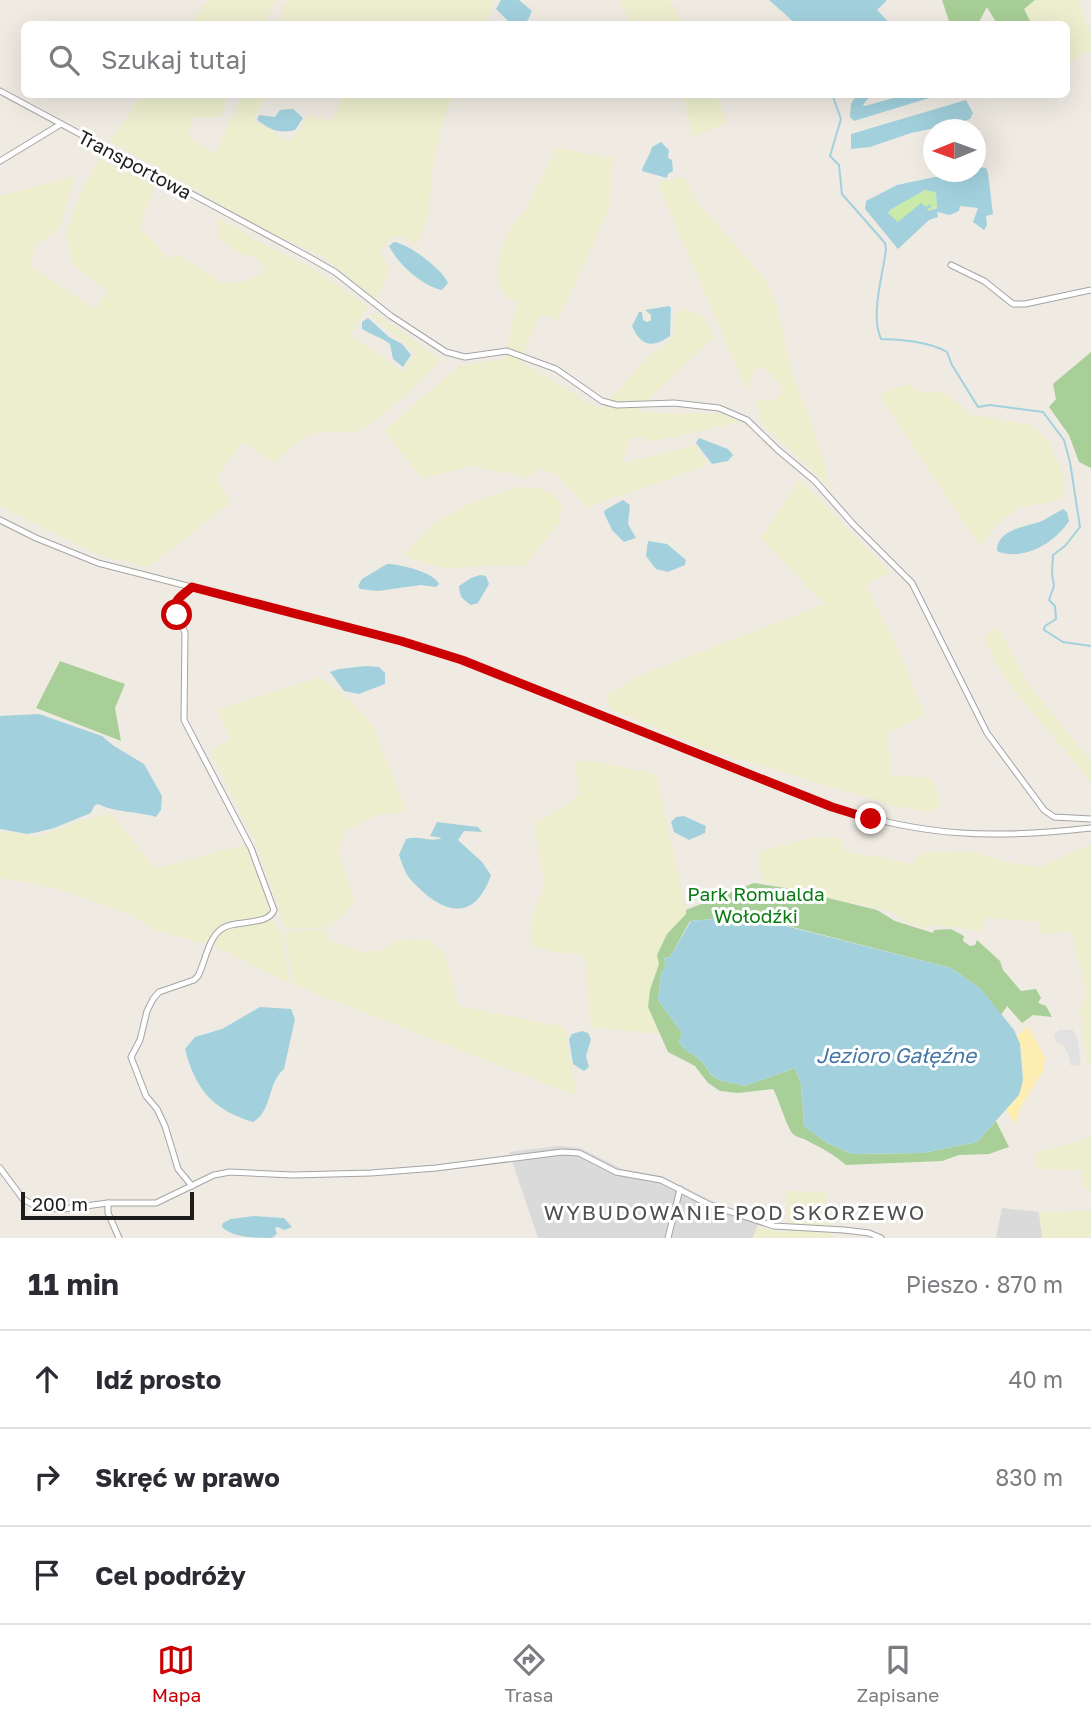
<!DOCTYPE html>
<html lang="pl">
<head>
<meta charset="utf-8">
<style>
	:root { --surface:#fff; --page:#f7f7f7; --text:#2b2b33; --muted:#7c7c81; --line:#e1e1e2; --accent:#cb0003 }
	body { margin:0; font-family:"Golos Text",sans-serif; background:var(--page); color:var(--text) }
	.compass { position:absolute; left:923px; top:119px; width:63px; height:63px; border-radius:50%; background:var(--surface); box-shadow:0 7px 28px #0002; rotate:269deg }
	.scale { position:absolute; left:21px; bottom:18px; width:173px; box-sizing:border-box; padding-left:7px; border:4px solid #1d1d1d; border-top:0; font-size:19px; line-height:24px; white-space:nowrap; color:#1d1d1d; -webkit-text-stroke:5px #fff; paint-order:stroke }
	.stop { position:absolute; width:21px; height:21px; margin:-16px; border:5px solid #cb0003; border-radius:50%; background:#fff }
	.stop.end { background:#cb0003; border-color:#fff; box-shadow:0 2px 7px #0008 }
	.list { margin:0; padding:0; list-style:none }
	h2 { display:flex; justify-content:space-between; align-items:center; height:91px; margin:0; padding:0 28px; font-size:30px }
	h2 small { font-size:23px; font-weight:400; color:var(--muted) }
	.list li { display:grid; grid-template-columns:46px 1fr auto; gap:21px; align-items:center; box-sizing:border-box; height:98px; padding:0 28px; border-top:2px solid var(--line) }
	.list b { display:block; font-size:26px; white-space:nowrap }
	.list em { font-size:23px; font-style:normal; color:var(--muted) }
	.icon { flex:none; width:38px; height:38px; fill:none; stroke:currentColor; stroke-width:2; stroke-linecap:round; stroke-linejoin:round }
	.map { position:relative; flex:none; width:1091px; height:1238px; overflow:hidden }
	.search { position:absolute; background:var(--surface); box-shadow:0 7px 28px #0002; left:21px; right:21px; top:21px; height:77px; display:flex; align-items:center; gap:18px; box-sizing:border-box; padding:0 24px; border-radius:10px; color:var(--muted); font-size:26px }
	.sheet { height:385px; background:var(--surface) }
	nav { display:flex; justify-content:space-around; align-items:center; box-sizing:border-box; height:98px; border-top:2px solid var(--line); background:var(--surface); font-size:19px; color:var(--muted) }
	nav a { display:grid; justify-items:center; gap:4px }
	nav .on { color:var(--accent) }
	.map>svg:first-child { display:block }
	.residential { fill:#dbdada }
	.farmland { fill:#eceece }
	.grass { fill:#c9eaa8 }
	.forest { fill:#a8cf97 }
	.sand { fill:#ffeeb1 }
	.parking { fill:#e1e1e1 }
	.water { fill:#a2d1dd; fill-rule:evenodd }
	.lines { fill:none; stroke-linecap:round; stroke-linejoin:round }
	.stream { stroke:#a2d1dd; stroke-width:2 }
	.street-casing { stroke:#a4a4a4; stroke-width:7 }
	.street { stroke:#fff; stroke-width:5 }
	.route { stroke:#cb0003; stroke-width:9 }
	.labels { text-anchor:middle; dominant-baseline:central; stroke-width:6; stroke-linejoin:round; paint-order:stroke }
	.street-label { font-size:19px; fill:#1d1d1d; stroke:#fff }
	.park-label { font-size:19px; fill:#0a7d12; stroke:#fff }
	.water-label { font-size:21px; font-style:italic; fill:#4578a6; stroke:#fff }
	.neighbourhood-label { font-size:21px; letter-spacing:2px; fill:#505050; stroke:#fff }
</style>
</head>
<body>
<div class="map">
<svg width="1091" height="1238" viewBox="0 0 1091 1238">
	<rect width="100%" height="100%" fill="#efebe3"/>
	<g class="residential">
		<polygon points="558,1146 580,1148 622,1169 662,1176 712,1201 761,1218 753,1238 538,1238 509,1152"/>
		<polygon points="1002,1208 1039,1212 1042,1238 996,1238"/>
	</g>
	<g class="farmland">
		<polygon points="208,0 276,0 264,24 191,24"/>
		<polygon points="287,0 495,0 485,24 279,24"/>
		<polygon points="619,0 669,0 683,24 631,24"/>
		<polygon points="1035,0 1077,0 1091,35 1091,50 1067,63 1066,24 1024,24 1029,21 1024,9"/>
		<polygon points="142,95 227,95 221,117 195,117 187,136 215,154 242,95 265,95 254,120 290,142 309,116 332,120 343,95 454,95 442,122 432,173 429,214 423,232 416,246 403,236 391,237 380,253 390,269 376,299 322,256 271,233 110,141"/>
		<polygon points="683,95 716,95 727,123 693,137"/>
		<polygon points="557,148 613,158 609,210 558,320 541,314 519,361 601,410 647,357 673,339 673,319 678,311 685,308 706,319 714,337 635,412 721,414 740,422 650,442 641,437 629,439 623,463 696,445 708,465 587,507 556,475 539,468 527,477 471,466 422,479 384,431 459,366 504,359 518,300 507,298 497,281 498,263 509,230 526,209"/>
		<polygon points="100,159 154,185 140,227 169,259 178,255 223,283 248,281 267,270 257,258 240,254 217,236 218,217 259,242 307,265 368,306 350,335 402,371 416,353 370,315 373,312 441,360 407,395 360,431 314,433 296,443 275,463 243,442 216,478 231,502 149,567 98,555 0,506 0,196 75,176 60,228 34,246 31,267 96,309 107,292 74,266 65,233 84,186"/>
		<polygon points="684,177 698,203 766,280 777,307 792,372 814,431 831,488 762,424 755,400 771,401 782,395 781,385 765,368 756,369 747,391 657,182"/>
		<polygon points="909,384 919,393 941,391 956,401 968,414 1032,425 1049,441 1062,471 1065,495 1057,501 1019,507 995,526 980,547 879,394"/>
		<polygon points="799,479 890,572 865,585 895,642 924,715 887,734 891,775 931,778 941,805 929,812 895,806 706,749 611,709 606,700 608,694 641,675 824,604 761,538"/>
		<polygon points="518,487 539,488 554,494 562,506 559,523 525,566 485,565 451,569 433,566 403,555 436,521 467,505"/>
		<polygon points="998,627 1029,685 1091,761 1091,782 1011,687 995,662 984,637"/>
		<polygon points="320,677 352,702 372,725 407,812 376,815 346,831 338,849 354,902 346,913 327,927 286,929 255,842 210,750 231,739 217,710"/>
		<polygon points="575,761 594,761 656,774 687,914 667,934 657,955 659,964 650,990 648,1007 659,1034 591,1027 584,954 559,953 531,947 532,915 542,893 544,882 534,823 572,802 579,793"/>
		<polygon points="106,814 113,815 153,866 157,868 247,844 271,911 266,916 223,922 204,944 153,929 133,915 52,887 0,878 0,831 40,837 73,823"/>
		<polygon points="815,837 841,838 845,851 913,864 920,853 971,851 1001,861 1039,867 1091,845 1091,1063 1087,1063 1080,1009 1086,993 1072,932 1039,934 1039,922 986,918 983,931 933,925 927,928 906,922 892,912 762,882 758,852"/>
		<polygon points="272,920 278,925 281,935 290,984 213,945 220,932 242,924"/>
		<polygon points="326,929 329,941 363,952 380,951 396,941 408,939 430,941 445,954 459,1006 565,1027 577,1096 294,985 284,932"/>
		<polygon points="1091,1136 1091,1191 1084,1187 1081,1170 1038,1169 1035,1161 1036,1152 1074,1143"/>
		<polygon points="786,1191 825,1192 833,1238 753,1238 757,1227 788,1233"/>
		<polygon points="1091,1211 1091,1236 1084,1238 1042,1238 1039,1212"/>
	</g>
	<polygon class="grass" points="925,190 936,191 937,207 929,211 927,209 931,207 926,207 921,204 898,222 888,213 890,210"/>
	<g class="forest">
		<polygon points="942,0 1035,0 1024,9 1030,21 1024,24 997,24 987,7 978,24 950,24"/>
		<polygon points="1091,352 1091,468 1079,462 1069,435 1049,407 1056,399 1053,384"/>
		<polygon points="60,661 125,684 115,708 121,741 36,708"/>
		<path d="M754,883L791,889L877,910L895,921L933,933L934,930L951,929L964,936L963,941L970,946L975,945L977,940L1000,961L1003,970L1021,991L1036,989L1041,998L1038,1003L1046,1006L1052,1017L1033,1015L1022,1023L1007,1006L1001,1015L981,989L951,968L773,922L743,923L723,918L690,921L670,957L664,958L666,965L661,974L658,1000L682,1033L679,1042C687,1053 692,1053 701,1061C707,1066 709,1075 716,1078C725,1084 736,1082 744,1086L795,1068L801,1084L804,1126L827,1143L852,1154L923,1153L977,1142L996,1121L1009,1147L989,1154L959,1155L942,1161L846,1165C835,1155 821,1148 808,1141C804,1138 797,1138 793,1134C787,1128 779,1099 773,1089L738,1093L720,1091L708,1083L695,1066L668,1052L648,1007L650,990L659,964L657,955L667,934L686,914V910Z"/>
	</g>
	<path class="sand" d="M1028,1027L1045,1057L1043,1071L1022,1105L1015,1124L1006,1109C1010,1105 1015,1101 1018,1096C1026,1084 1023,1049 1017,1036Z"/>
	<polygon class="parking" points="1059,1030 1073,1030 1077,1038 1081,1065 1071,1066 1067,1051 1062,1044 1056,1042 1054,1035"/>
	<g class="water">
		<polygon points="501,0 519,0 532,11 528,20 521,24 509,22 496,9"/>
		<polygon points="769,0 887,0 877,10 891,24 796,24"/>
		<polygon points="857,94 871,95 863,105 865,106 904,95 928,95 929,98 854,121 850,117 851,104"/>
		<polygon points="966,100 973,113 970,119 959,123 911,133 870,147 851,149 851,134"/>
		<path d="M293,109L303,118L295,130C278,134 271,130 257,120L259,115L275,117L280,110Z"/>
		<path d="M661,142L669,150L668,158L672,160L673,171L668,174L667,178L642,171C643,165 650,155 652,147Z"/>
		<path d="M979,167L986,168L988,173L993,214L986,216L987,225L984,230L973,222L978,208L960,206L959,211L950,215L937,212L938,217L929,220L898,249L865,209L866,201L897,185L935,177L957,176L976,172ZM925,190L936,192L937,208L929,211L927,209L931,207L930,204L926,207L921,203L898,222L888,213L890,210Z"/>
		<path d="M394,242C409,244 442,269 448,283L442,290C422,286 398,264 389,246Z"/>
		<path d="M669,306L671,308L670,336C653,348 641,347 632,326L639,312H642L643,320L647,322L651,320V315L645,310Z"/>
		<path d="M368,318L389,337L402,344L411,355L403,367L393,359L390,344C381,337 372,335 362,329V322Z"/>
		<polygon points="699,438 728,449 733,455 728,461 712,464 696,443"/>
		<polygon points="623,500 630,505 628,524 636,538 624,542 612,530 604,513 605,510"/>
		<path d="M1063,509L1067,512L1069,521C1055,543 1023,562 997,551C997,529 1026,527 1042,521C1049,517 1056,513 1063,509Z"/>
		<polygon points="648,541 667,544 686,560 685,565 668,572 656,569 646,556"/>
		<path d="M387,564C399,564 434,572 439,584L436,587L421,585L378,591L360,589L358,586L362,579Z"/>
		<path d="M480,575L486,576L489,584L478,603L471,605C463,600 459,596 459,586L471,578Z"/>
		<polygon points="365,666 379,667 385,673 385,684 359,694 344,691 330,672 339,669"/>
		<path d="M39,714L102,736L114,746L144,764L162,796L161,810L156,817C137,811 116,813 98,804L94,806L91,813L54,828L38,832L27,834L0,829V716Z"/>
		<polygon points="684,816 706,826 705,833 689,840 674,832 671,822 676,817"/>
		<path d="M437,822L478,827L482,832L464,831L458,840L482,862L491,875C473,926 440,912 411,880C405,874 402,863 399,855L406,839C421,835 429,843 442,838L430,836Z"/>
		<path d="M723,918L743,924L774,923L951,968L981,989L1014,1030L1020,1044L1023,1080L1019,1095L977,1142L923,1153L852,1154L827,1143L804,1126L801,1084L795,1068L744,1086C736,1082 725,1084 716,1078C709,1074 707,1066 701,1061C692,1053 687,1053 679,1042L682,1033L658,1000L661,974L666,965L664,958L670,957L691,921Z"/>
		<path d="M260,1007L291,1009L295,1019L284,1069C267,1083 273,1110 253,1122C213,1110 195,1089 185,1049L195,1037L222,1029Z"/>
		<polygon points="582,1031 588,1033 591,1039 586,1056 589,1067 584,1071 573,1064 569,1039 572,1034"/>
		<path d="M254,1216L284,1218L292,1227L284,1230L278,1227L275,1228L277,1234L272,1238C255,1238 233,1238 222,1227L223,1223L231,1219Z"/>
	</g>
	<g class="lines">
		<path class="stream" d="M832,94L841,119L830,156L839,165L842,194L885,243L886,249C883,275 870,315 881,339C901,339 930,342 947,352L952,365L978,407L990,405L1043,412L1064,440L1070,462L1080,527L1065,546L1053,555L1052,574L1054,586L1049,600L1055,606L1056,619L1045,626L1044,630L1063,642L1091,646"/>
		<defs>
			<g id="street">
				<polyline points="0,91 307,256 335,272 391,316 446,352 465,357 507,351 556,369 602,401 617,405 674,403 719,408 747,420 778,450 815,481 853,524 912,583 987,733 1044,810 1054,817 1091,819"/>
				<polyline points="0,161 61,124"/>
				<polyline points="951,265 984,281 1013,304 1025,304 1091,290"/>
				<path d="M0,520L36,538L98,563L401,641L462,660L832,807C925,837 994,839 1091,828"/>
				<polyline points="0,1168 23,1199 39,1208 63,1209 108,1203 156,1203 214,1175 230,1172 293,1175 371,1173 436,1168 562,1152 579,1153 616,1172 661,1180 710,1205 774,1226 844,1230 869,1233 881,1238"/>
				<path d="M192,1186L178,1169L165,1126L157,1109L146,1096L131,1057L140,1040L147,1011L153,999L159,992L194,980L198,976C205,962 208,941 219,931C233,918 268,927 274,910L251,848L184,720L185,633L174,605L193,587"/>
				<polyline points="108,1203 108,1213 119,1238"/>
				<polyline points="668,1238 680,1189"/>
			</g>
		</defs>
		<use href="#street" class="street-casing"/>
		<use href="#street" class="street"/>
	</g>
	<g class="lines">
		<path class="route" d="M177,615C171,600 181,597 192,587L401,641L462,660L832,807L871,819"/>
	</g>
	<g class="labels">
		<g class="street-label">
			<text transform="translate(135 164) rotate(28)">Transportowa</text>
		</g>
		<g class="park-label">
			<text x="756" y="893">Park Romualda<tspan x="756" dy="22">Wołodźki</tspan></text>
		</g>
		<g class="water-label">
			<text x="896" y="1055">Jezioro Gałęźne</text>
		</g>
		<g class="neighbourhood-label">
			<text x="735" y="1212">WYBUDOWANIE POD SKORZEWO</text>
		</g>
	</g>
</svg>
<svg class="compass" viewBox="-18 -18 36 36"><path d="M0-13l5 13h-10z" fill="#e53935"/><path d="M0 13l5-13h-10z" fill="#7c7c81"/></svg>
<div class="scale">200 m</div>
<div class="stop" style="left:177px;top:615px"></div>
<div class="stop end" style="left:871px;top:819px"></div>
<div class="search"><svg class="icon" aria-label="search" viewBox="0 0 24 24"><circle cx="10" cy="10" r="6"/><path d="M15 15l6 6"/></svg>Szukaj tutaj</div>
</div>
<section class="sheet">
<h2>11 min<small>Pieszo · 870 m</small></h2>
<ul class="list">
<li><svg class="icon" aria-label="ahead" viewBox="0 0 24 24"><path d="M12 20V5M6 11l6-6 6 6"/></svg><div><b>Idź prosto</b></div><em>40 m</em></li>
<li><svg class="icon" aria-label="right" viewBox="0 0 24 24"><path d="M7 20v-9h11M14 6l5 5-5 5"/></svg><div><b>Skręć w prawo</b></div><em>830 m</em></li>
<li><svg class="icon" aria-label="arrive" viewBox="0 0 24 24"><path d="M6 21V4h12l-3 4 3 4H6"/></svg><div><b>Cel podróży</b></div></li>
</ul>
</section>
<nav>
<a class="on"><svg class="icon" aria-label="map" viewBox="0 0 24 24"><path d="M3 6l6-2 6 2 6-2v14l-6 2-6-2-6 2zM9 4v14M15 6v14"/></svg>Mapa</a>
<a><svg class="icon" aria-label="directions" viewBox="0 0 24 24"><path d="M12 3l9 9-9 9-9-9zM9 14v-3h6M13 9l2 2-2 2"/></svg>Trasa</a>
<a><svg class="icon" aria-label="saved" viewBox="0 0 24 24"><path d="M7 4h10v16l-5-4-5 4z"/></svg>Zapisane</a>
</nav>
</body>
</html>
